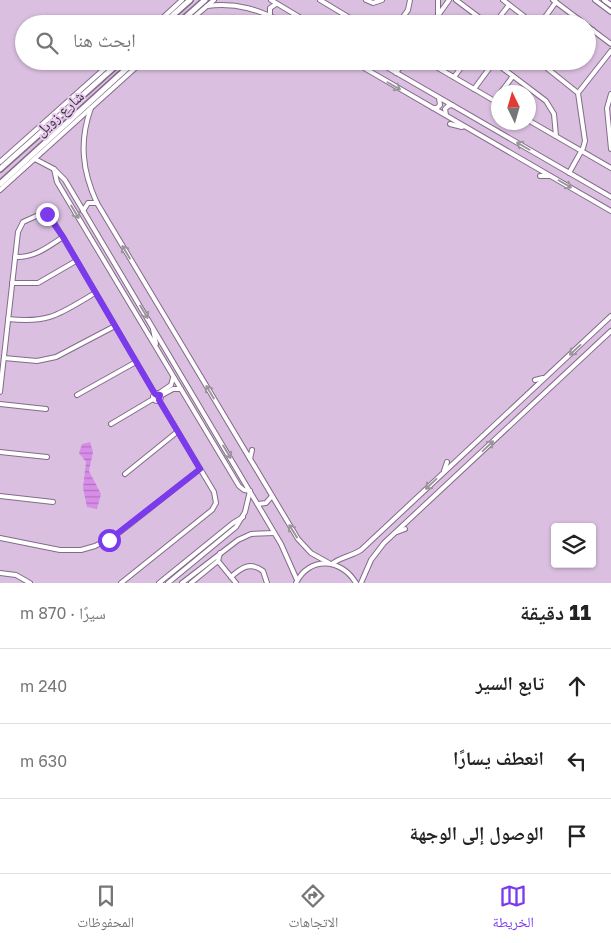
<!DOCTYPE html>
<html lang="ar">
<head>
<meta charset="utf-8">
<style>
	:root { --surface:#fff; --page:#f2f2f2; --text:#222; --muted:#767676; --line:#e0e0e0; --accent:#7c3aed }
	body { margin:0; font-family:"Golos Text","Noto Naskh Arabic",sans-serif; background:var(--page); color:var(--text); direction:rtl }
	.controls { position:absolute; right:15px; bottom:15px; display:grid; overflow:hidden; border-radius:5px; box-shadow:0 1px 4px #0004 }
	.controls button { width:45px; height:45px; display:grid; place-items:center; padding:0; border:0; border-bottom:1px solid var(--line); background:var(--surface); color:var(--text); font:25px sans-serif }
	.compass { position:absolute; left:491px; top:85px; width:45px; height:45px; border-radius:50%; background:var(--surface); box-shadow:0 1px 4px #0004; rotate:355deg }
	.stop { position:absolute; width:15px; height:15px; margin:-11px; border:4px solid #7c3aed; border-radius:50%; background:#fff }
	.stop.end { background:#7c3aed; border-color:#fff; box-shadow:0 1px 5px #0008 }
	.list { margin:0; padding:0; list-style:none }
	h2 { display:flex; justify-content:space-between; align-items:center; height:65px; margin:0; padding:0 20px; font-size:21px }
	h2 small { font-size:16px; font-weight:400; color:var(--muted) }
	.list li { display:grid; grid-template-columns:32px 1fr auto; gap:15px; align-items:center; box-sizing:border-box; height:75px; padding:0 20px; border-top:1px solid var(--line) }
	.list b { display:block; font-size:19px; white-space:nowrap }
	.list em { font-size:16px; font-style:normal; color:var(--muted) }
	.icon { flex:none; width:28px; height:28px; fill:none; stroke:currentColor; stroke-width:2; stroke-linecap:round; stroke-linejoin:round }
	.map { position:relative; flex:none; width:611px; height:583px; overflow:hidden; direction:ltr }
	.search { position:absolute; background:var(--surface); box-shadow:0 1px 4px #0004; left:15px; right:15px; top:15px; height:55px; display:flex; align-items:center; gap:12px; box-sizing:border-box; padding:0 18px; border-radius:28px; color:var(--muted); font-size:19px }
	.sheet { height:290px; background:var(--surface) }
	nav { display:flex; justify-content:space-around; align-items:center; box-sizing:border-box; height:70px; border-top:1px solid var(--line); background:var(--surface); font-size:14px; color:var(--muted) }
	nav a { display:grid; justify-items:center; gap:2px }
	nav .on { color:var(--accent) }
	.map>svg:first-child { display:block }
	.water { fill:url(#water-rules) }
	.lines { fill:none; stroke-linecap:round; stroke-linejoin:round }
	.minor-casing { stroke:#846b8a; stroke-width:6 }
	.secondary-casing { stroke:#846b8a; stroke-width:8 }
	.minor { stroke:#fff; stroke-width:4 }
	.secondary { stroke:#fff; stroke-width:5 }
	.oneway { stroke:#9a969c }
	.route { stroke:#7c3aed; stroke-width:6 }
	.labels { text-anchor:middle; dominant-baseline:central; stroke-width:4; stroke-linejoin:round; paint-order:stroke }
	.street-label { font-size:15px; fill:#362c39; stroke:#e8ccee }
</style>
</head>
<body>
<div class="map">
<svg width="611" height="583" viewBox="0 0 611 583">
	<defs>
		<pattern id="water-rules" width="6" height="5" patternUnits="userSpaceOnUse" patternTransform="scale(1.25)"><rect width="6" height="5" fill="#d88de9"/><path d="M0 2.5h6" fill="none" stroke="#b073be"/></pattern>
	</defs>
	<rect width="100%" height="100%" fill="#dabfe0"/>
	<polygon class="water" points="90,442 93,452 89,471 101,494 97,509 87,507 83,488 86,462 79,453 82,444"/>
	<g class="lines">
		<defs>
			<g id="minor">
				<polyline points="271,0 311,24"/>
				<polyline points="320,0 360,24"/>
				<polyline points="366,0 373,3 382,0"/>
				<polyline points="456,0 488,24"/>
				<polyline points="503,0 534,24"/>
				<polyline points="553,0 585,24"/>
				<polyline points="595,0 611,12"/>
				<polyline points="604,0 611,5"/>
				<path d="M207,6C237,2 260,10 286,24"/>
				<polyline points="270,15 270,8 276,4"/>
				<polyline points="438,15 438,0"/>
				<polyline points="156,24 182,0"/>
				<polyline points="186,24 214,0"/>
				<polyline points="398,24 408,10 410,0"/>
				<polyline points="432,24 449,0"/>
				<polyline points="494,24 509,5"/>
				<polyline points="540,24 556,2"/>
				<polyline points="587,26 611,44"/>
				<polyline points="587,37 593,30"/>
				<polyline points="352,61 611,211"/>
				<polyline points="376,61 611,197"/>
				<polyline points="426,61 498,103"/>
				<polyline points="493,61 546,101 554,114 556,136"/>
				<polyline points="538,61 578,93 585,141 583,148 569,173"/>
				<polyline points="505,70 512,61"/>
				<polyline points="396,73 404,61"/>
				<polyline points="454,77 466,61"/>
				<polyline points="474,89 494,62"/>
				<polyline points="501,92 513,76"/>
				<polyline points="578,93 611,51"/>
				<polyline points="611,94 607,108 611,149"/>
				<path d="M91,108C79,141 82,171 97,203L298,539L311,553L329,563"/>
				<polyline points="433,108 437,108 440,105 439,98"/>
				<polyline points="446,115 445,109 448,106 452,105"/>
				<polyline points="528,120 611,168"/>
				<polyline points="450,124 462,127"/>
				<polyline points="35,159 54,169 65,180 281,544 297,580"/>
				<polyline points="0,162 113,61"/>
				<polyline points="54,169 57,182 239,486 244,490 250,491"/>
				<polyline points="540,176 550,176"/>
				<polyline points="0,190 143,61"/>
				<polyline points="83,211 88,203 97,203"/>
				<path d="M15,257C34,258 48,247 63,237"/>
				<polyline points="12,283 38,283 76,261"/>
				<path d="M8,319C50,324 61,313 95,293"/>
				<polyline points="153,329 156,344"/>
				<polyline points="4,358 37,361 56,357 115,326"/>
				<polyline points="535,380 543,378"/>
				<polyline points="0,392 18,232 23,222 43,213 50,216 63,237 155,394"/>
				<circle cx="157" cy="397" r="4"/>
				<polyline points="158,394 171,385 173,378"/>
				<polyline points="77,395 136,362"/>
				<polyline points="160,396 173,389 181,389"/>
				<polyline points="0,404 46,409"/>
				<polyline points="111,424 153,399"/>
				<polyline points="0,452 47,457"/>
				<polyline points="250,459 252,450"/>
				<polyline points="444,471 447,462"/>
				<polyline points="125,474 177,432"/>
				<polyline points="0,496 53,502"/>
				<polyline points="258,504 266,503 272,496"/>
				<polyline points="397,532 405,529"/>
				<polyline points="0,538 60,550 81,550 95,546 115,536 200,469"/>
				<polyline points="218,561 236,583"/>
				<path d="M332,564C340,557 352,556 361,550L611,316"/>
				<polyline points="0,573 16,575 30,583"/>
				<path d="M231,577C241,568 250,561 263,571L267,583"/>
				<polyline points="121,583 212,510 216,503 214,492 159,400"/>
				<polyline points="159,583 233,523 243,517"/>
				<polyline points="168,583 236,527 245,512 250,491"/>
				<polyline points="182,583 238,540 251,534 274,533"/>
				<polyline points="191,583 218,561 220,553"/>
				<path d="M296,583C309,556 341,558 356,583"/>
				<polyline points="361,583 371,560 384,543 611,331"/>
			</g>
			<g id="secondary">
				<polyline points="163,24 190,0"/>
				<polyline points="178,24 205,0"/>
				<polyline points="0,169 121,61"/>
				<polyline points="0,184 135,61"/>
			</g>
		</defs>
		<use href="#minor" class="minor-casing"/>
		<use href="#secondary" class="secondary-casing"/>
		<use href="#minor" class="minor"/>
		<use href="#secondary" class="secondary"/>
	</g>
	<defs><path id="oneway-shaft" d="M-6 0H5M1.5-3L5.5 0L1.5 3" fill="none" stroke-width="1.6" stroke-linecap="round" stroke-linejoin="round" transform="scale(1.25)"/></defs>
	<g class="oneway">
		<use href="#oneway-shaft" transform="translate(394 86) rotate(30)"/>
		<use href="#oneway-shaft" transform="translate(523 146) rotate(-150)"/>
		<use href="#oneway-shaft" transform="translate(565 184) rotate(30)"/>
		<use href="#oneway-shaft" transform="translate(75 212) rotate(59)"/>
		<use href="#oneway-shaft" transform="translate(126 252) rotate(-121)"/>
		<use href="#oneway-shaft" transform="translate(144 312) rotate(59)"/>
		<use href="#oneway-shaft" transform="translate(575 350) rotate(137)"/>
		<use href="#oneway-shaft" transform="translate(210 392) rotate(-121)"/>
		<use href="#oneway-shaft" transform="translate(488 446) rotate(-43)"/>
		<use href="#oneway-shaft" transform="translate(227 452) rotate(59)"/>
		<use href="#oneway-shaft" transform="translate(431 484) rotate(137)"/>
		<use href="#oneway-shaft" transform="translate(293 531) rotate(-122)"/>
	</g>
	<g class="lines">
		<polyline class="route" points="47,214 63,237 155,394 160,395 159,400 200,469 109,540"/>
	</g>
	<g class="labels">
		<g class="street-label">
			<text transform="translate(59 113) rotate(-42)">شارع زويل</text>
		</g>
	</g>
</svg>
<div class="controls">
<button><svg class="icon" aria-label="layers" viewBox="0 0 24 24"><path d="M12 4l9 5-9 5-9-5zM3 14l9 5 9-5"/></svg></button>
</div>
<svg class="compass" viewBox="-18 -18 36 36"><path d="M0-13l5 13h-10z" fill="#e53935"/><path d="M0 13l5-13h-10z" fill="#767676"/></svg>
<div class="stop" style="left:109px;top:540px"></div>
<div class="stop end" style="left:47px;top:214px"></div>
<div class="search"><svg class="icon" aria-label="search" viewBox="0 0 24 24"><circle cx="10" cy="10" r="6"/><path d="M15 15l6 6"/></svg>ابحث هنا</div>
</div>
<section class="sheet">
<h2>11 دقيقة<small>سيرًا · 870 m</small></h2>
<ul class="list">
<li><svg class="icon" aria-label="ahead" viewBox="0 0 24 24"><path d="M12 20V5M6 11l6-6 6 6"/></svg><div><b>تابع السير</b></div><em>240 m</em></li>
<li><svg class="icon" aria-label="left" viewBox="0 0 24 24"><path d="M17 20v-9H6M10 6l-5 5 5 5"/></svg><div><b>انعطف يسارًا</b></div><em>630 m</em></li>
<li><svg class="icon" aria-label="arrive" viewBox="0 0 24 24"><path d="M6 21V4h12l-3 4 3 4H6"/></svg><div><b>الوصول إلى الوجهة</b></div></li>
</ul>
</section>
<nav>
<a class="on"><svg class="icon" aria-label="map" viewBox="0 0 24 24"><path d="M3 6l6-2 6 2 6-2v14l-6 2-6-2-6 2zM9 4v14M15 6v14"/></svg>الخريطة</a>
<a><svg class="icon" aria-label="directions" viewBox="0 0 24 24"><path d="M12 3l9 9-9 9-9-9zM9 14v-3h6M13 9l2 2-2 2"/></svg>الاتجاهات</a>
<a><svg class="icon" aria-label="saved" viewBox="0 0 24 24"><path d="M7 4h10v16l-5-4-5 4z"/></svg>المحفوظات</a>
</nav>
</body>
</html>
